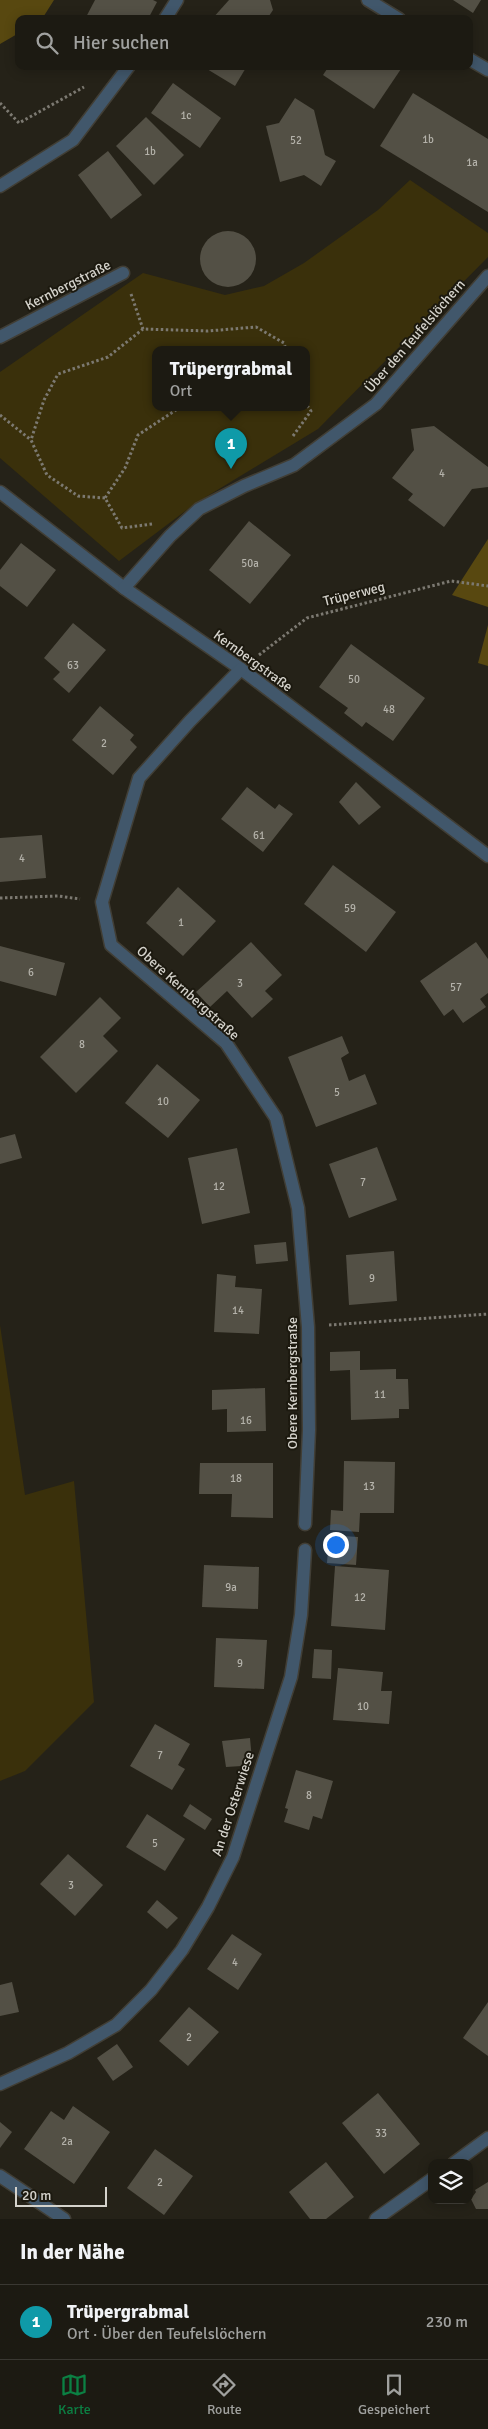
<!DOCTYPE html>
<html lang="de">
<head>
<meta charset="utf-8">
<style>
	:root { --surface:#1c1a12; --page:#25231b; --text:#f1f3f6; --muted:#a0a19f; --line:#3a3832; --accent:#0b8043 }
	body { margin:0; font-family:Signika,sans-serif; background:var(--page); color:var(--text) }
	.controls { position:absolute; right:15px; bottom:15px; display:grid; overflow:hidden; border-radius:10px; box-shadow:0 2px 12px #0003 }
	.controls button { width:45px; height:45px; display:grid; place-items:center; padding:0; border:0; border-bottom:1px solid var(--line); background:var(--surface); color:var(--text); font:25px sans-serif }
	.scale { position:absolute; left:15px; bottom:12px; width:92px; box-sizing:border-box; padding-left:5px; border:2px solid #d4d2cb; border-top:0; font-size:14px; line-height:18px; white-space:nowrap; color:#d4d2cb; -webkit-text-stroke:4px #1c190f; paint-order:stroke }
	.you { position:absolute; left:335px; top:1544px; width:18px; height:18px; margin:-12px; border:4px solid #fff; border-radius:50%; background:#1a73e8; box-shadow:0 0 0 8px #1a73e833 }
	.badge { display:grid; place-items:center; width:32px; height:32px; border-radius:50%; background:var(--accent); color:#fff; font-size:16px; font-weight:700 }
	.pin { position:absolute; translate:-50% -41px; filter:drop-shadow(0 1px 2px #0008) }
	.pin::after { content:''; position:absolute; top:26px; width:18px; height:15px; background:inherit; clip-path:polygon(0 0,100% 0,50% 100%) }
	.popup { position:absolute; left:152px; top:346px; width:158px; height:65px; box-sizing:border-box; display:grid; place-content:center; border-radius:10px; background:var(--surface); filter:drop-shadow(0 1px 4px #0005); font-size:16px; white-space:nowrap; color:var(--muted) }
	.popup b { font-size:19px; color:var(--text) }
	.popup::after { content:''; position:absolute; left:50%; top:100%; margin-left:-10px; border:10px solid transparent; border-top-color:var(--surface) }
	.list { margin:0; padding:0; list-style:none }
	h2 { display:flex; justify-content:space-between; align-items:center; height:65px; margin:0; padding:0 20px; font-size:21px }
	h2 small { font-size:16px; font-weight:400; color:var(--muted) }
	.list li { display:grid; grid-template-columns:32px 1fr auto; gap:15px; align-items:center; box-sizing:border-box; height:75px; padding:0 20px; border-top:1px solid var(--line) }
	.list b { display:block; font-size:19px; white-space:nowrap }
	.list p { margin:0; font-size:16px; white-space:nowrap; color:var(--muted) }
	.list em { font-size:16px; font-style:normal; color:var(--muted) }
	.icon { flex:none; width:28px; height:28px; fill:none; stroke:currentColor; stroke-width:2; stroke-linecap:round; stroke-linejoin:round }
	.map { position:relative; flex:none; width:488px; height:2219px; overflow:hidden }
	.search { position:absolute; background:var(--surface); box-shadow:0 2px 12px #0003; left:15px; right:15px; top:15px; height:55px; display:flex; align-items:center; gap:12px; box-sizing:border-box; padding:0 18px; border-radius:10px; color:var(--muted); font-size:19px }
	.sheet { height:140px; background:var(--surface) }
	nav { display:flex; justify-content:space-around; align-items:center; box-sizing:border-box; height:70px; border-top:1px solid var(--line); background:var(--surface); font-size:14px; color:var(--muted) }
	nav a { display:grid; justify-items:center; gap:2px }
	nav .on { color:var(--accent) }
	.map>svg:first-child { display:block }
	.green { fill:#3a300b; fill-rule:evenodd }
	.forest { fill:#584810 }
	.building { fill:#535045 }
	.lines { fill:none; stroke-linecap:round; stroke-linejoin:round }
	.minor-casing { stroke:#413e35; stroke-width:15 }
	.path { stroke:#7c7971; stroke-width:3; stroke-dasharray:2.5 2.5; stroke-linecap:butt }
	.minor { stroke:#41576b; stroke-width:12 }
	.labels { text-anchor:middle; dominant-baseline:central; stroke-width:4; stroke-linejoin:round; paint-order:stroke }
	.number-label { font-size:11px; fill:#b4b2aa }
	.street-label { font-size:14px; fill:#d4d2cb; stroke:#1c190f }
</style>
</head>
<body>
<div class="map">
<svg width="488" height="2219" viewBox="0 0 488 2219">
	<rect width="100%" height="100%" fill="#252218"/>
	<g class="green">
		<path d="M410,180L488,233V257L318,429L196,503L119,561L0,458V372L143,273L225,295L264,286L304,263L378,210ZM156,350H306V408H156Z"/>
		<polygon points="0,1325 25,1495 74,1481 94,1702 25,1771 0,1781"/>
	</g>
	<g class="forest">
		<polygon points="0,0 54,0 42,19 19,19 19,33 0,44"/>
		<polygon points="488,539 488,607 452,595"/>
		<polygon points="488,625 488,666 478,663"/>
	</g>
	<g class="building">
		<polygon points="95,0 153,0 157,2 148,19 85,19"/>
		<polygon points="229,0 270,0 273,10 267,19 212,19"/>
		<polygon points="453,0 481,0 473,13"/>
		<polygon points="202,66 247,66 235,86"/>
		<polygon points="329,66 403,66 374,109 323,75"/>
		<polygon points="173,83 221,118 200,148 151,113"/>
		<polygon points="413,93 488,139 488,212 380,146"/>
		<polygon points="295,98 314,110 325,155 336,161 321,186 304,175 280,182 266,126 279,123"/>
		<polygon points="146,117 184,155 154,185 116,146"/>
		<polygon points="108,151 142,195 111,219 78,175"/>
		<circle cx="228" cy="259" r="28"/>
		<polygon points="434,426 488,467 488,487 472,489 444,527 408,500 413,494 392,478 414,450 411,429"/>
		<polygon points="249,521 291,555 250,604 209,570"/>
		<polygon points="21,543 56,570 27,607 0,586 0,570"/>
		<polygon points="73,623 106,650 69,693 53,679 60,672 44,658"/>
		<polygon points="351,644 425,698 393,741 366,722 362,727 344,713 348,708 319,687"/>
		<polygon points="100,706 134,735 130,740 137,747 113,775 72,740"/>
		<polygon points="356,782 381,807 359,825 339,802"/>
		<polygon points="247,787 275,809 279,804 293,814 263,852 221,819"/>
		<polygon points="42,835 46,878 0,882 0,838"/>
		<polygon points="333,865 396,912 366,952 304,904"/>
		<polygon points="178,887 216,921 183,956 146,923"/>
		<polygon points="251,942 282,975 265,991 273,999 252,1018 227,991 210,1007 196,992"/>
		<polygon points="476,942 488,959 488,993 480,999 486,1007 463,1023 453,1009 444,1016 420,981"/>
		<polygon points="0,946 65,963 56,996 0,981"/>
		<polygon points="100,997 121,1018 103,1036 118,1051 76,1093 40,1057"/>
		<polygon points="342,1036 349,1053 341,1058 349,1081 365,1074 377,1104 316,1127 288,1057"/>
		<polygon points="157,1064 200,1100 168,1138 125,1103"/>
		<polygon points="15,1134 22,1158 0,1164 0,1138"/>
		<polygon points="377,1147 397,1200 349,1218 329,1164"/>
		<polygon points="237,1148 250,1213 202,1224 188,1158"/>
		<polygon points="286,1242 288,1261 256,1264 254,1245"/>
		<polygon points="394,1251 397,1301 349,1305 346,1255"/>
		<polygon points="217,1274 236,1276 235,1287 262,1289 259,1334 214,1332"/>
		<polygon points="360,1351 360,1370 396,1369 396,1379 408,1379 409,1409 399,1409 399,1418 351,1420 350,1370 330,1371 330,1352"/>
		<polygon points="265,1388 266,1431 227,1432 227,1409 212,1410 212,1390"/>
		<polygon points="344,1461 395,1462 394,1513 360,1513 359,1532 330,1530 331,1510 343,1511"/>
		<polygon points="200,1463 273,1463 273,1518 231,1517 232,1494 199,1494"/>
		<polygon points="329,1535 358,1537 356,1565 327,1563"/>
		<polygon points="204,1565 259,1567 258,1609 202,1607"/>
		<polygon points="335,1566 389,1570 385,1630 331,1626"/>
		<polygon points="216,1638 267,1640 264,1689 214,1687"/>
		<polygon points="314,1649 332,1650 331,1679 312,1678"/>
		<polygon points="338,1668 383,1672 381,1691 392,1691 389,1724 333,1720"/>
		<polygon points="155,1724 190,1744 178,1765 185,1769 172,1790 130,1766"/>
		<polygon points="250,1738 252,1760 242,1761 242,1766 226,1767 222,1741"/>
		<polygon points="296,1770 333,1781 322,1819 313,1816 309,1830 284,1822 288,1809 285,1808"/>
		<polygon points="190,1804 212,1819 205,1830 183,1816"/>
		<polygon points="147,1814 185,1839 165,1871 126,1847"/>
		<polygon points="68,1854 103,1885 75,1916 40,1884"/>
		<polygon points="157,1900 178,1918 167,1929 147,1912"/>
		<polygon points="232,1934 262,1954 238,1990 207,1969"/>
		<polygon points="12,1982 19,2012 0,2016 0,1985"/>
		<polygon points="488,2002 488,2056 463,2038"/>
		<polygon points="189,2007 219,2032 188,2066 159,2041"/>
		<polygon points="117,2044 133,2067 113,2081 97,2058"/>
		<polygon points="378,2093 420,2144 384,2174 342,2123"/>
		<polygon points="73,2106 110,2132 74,2184 24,2149 51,2111 64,2120"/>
		<polygon points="0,2122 12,2132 0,2148"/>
		<polygon points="155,2149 193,2176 164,2215 127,2188"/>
		<polygon points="326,2162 354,2197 326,2219 310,2219 289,2192"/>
		<polygon points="488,2182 488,2209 476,2209 471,2199 476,2192 475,2190"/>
	</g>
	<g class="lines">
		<defs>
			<g id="minor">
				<polyline points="368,0 399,19"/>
				<polyline points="165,19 177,0"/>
				<polyline points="469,59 488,70"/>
				<polyline points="0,186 73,140 129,66"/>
				<polyline points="0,337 123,273"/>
				<polyline points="0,492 124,588 241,669 488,856"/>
				<polyline points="124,588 170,536 199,509 244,486 294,465 376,404 488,276"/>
				<polyline points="241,669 190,721 139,778 102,902 111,945 226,1043 276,1118 298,1208 308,1327 309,1430 305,1524"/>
				<polyline points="0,2084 68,2053 116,2025 151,1990 182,1950 208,1907 233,1857 291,1677 301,1615 305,1550"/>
				<polyline points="454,2163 488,2138"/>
				<polyline points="0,2176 64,2219"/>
				<polyline points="376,2219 432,2179"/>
			</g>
		</defs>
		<use href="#minor" class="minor-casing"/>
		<g class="path">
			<polyline points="0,103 19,123 84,87"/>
			<polyline points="131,294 143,329"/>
			<polyline points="0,415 31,440"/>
			<polyline points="293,436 311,411 306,404"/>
			<polyline points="105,498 78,496 47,475 31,440 44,400 58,374 108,357 143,329 208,331 256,327 284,343 286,350"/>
			<polyline points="152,524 122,528 105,498 125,468 138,435 179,408"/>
			<polyline points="259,655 307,618 451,581 488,586"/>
			<polyline points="0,898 58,896 80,899"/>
			<polyline points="329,1325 488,1314"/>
		</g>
		<use href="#minor" class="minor"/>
	</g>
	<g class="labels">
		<g class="number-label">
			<text x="186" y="115">1c</text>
			<text x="428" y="139">1b</text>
			<text x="296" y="140">52</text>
			<text x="150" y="151">1b</text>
			<text x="472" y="162">1a</text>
			<text x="442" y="473">4</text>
			<text x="250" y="563">50a</text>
			<text x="73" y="665">63</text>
			<text x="354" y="679">50</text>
			<text x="389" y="709">48</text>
			<text x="104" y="743">2</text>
			<text x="259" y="835">61</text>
			<text x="22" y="858">4</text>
			<text x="350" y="908">59</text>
			<text x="181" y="922">1</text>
			<text x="31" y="972">6</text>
			<text x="240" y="983">3</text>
			<text x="456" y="987">57</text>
			<text x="82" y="1044">8</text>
			<text x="337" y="1092">5</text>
			<text x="163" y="1101">10</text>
			<text x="363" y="1182">7</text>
			<text x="219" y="1186">12</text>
			<text x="372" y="1278">9</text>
			<text x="238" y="1310">14</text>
			<text x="380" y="1394">11</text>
			<text x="246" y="1420">16</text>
			<text x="236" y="1478">18</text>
			<text x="369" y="1486">13</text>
			<text x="231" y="1587">9a</text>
			<text x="360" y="1597">12</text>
			<text x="240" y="1663">9</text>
			<text x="363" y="1706">10</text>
			<text x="160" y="1755">7</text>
			<text x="309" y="1795">8</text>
			<text x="155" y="1843">5</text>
			<text x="71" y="1885">3</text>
			<text x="235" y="1962">4</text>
			<text x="189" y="2037">2</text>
			<text x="381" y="2133">33</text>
			<text x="67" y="2141">2a</text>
			<text x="160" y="2182">2</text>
		</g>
		<g class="street-label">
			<text transform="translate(68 285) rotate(-27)">Kernbergstraße</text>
			<text transform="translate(415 336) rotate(-49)">Über den Teufelslöchern</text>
			<text transform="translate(354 594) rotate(-14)">Trüperweg</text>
			<text transform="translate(253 661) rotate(36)">Kernbergstraße</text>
			<text transform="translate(188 993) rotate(42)">Obere Kernbergstraße</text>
			<text transform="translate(292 1383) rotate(-90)">Obere Kernbergstraße</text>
			<text transform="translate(233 1804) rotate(-72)">An der Osterwiese</text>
		</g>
	</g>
</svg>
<div class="controls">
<button><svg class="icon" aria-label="layers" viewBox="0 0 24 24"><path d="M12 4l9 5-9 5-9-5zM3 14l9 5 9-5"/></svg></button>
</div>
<div class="scale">20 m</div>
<div class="you"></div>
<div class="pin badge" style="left:231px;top:469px;background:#0f9aa8">1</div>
<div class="popup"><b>Trüpergrabmal</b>Ort</div>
<div class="search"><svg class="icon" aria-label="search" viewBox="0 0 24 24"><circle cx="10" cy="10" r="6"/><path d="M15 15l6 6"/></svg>Hier suchen</div>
</div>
<section class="sheet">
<h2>In der Nähe<small></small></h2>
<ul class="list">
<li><span class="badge" style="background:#0f9aa8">1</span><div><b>Trüpergrabmal</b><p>Ort · Über den Teufelslöchern</p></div><em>230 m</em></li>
</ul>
</section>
<nav>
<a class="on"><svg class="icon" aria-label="map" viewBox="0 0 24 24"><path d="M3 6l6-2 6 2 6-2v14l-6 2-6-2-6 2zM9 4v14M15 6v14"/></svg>Karte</a>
<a><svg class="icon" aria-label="directions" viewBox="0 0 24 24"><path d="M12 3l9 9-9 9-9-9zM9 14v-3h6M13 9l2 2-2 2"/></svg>Route</a>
<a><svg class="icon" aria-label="saved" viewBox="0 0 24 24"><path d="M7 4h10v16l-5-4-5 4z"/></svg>Gespeichert</a>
</nav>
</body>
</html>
